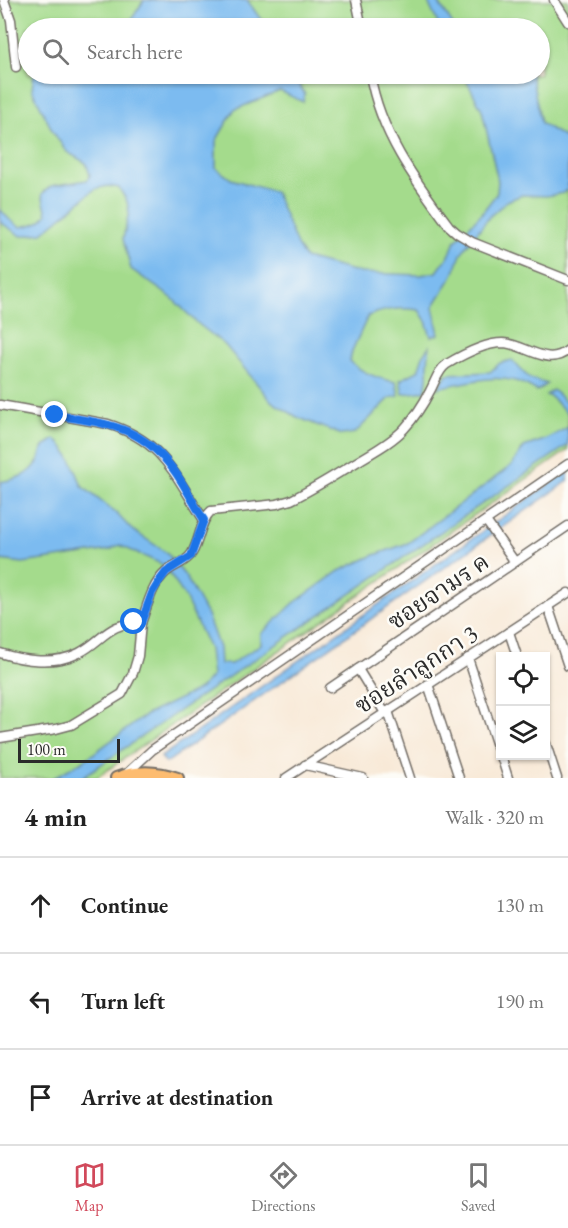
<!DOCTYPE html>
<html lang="en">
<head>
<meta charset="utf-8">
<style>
	:root { --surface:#fff; --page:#f6f6f6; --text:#222; --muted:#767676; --line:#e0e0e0; --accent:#d1495b }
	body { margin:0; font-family:"EB Garamond","Noto Serif Thai",serif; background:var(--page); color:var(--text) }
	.controls { position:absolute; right:18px; bottom:18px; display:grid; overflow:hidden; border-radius:0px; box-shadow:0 2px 4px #0004 }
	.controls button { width:54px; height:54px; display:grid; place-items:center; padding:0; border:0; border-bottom:2px solid var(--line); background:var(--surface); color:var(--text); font:30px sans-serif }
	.scale { position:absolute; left:18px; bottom:15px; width:102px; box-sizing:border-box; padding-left:6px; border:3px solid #2b2b2b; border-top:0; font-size:16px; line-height:21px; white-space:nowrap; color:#2b2b2b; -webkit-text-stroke:4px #fdfcf7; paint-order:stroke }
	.stop { position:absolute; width:18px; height:18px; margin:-14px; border:4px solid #1a73e8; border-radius:50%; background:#fff }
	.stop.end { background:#1a73e8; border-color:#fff; box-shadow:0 2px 6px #0008 }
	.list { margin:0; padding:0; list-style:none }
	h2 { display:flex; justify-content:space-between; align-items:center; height:78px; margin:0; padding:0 24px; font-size:26px }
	h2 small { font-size:20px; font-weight:400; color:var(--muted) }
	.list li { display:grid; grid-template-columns:39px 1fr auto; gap:18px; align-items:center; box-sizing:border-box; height:96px; padding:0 24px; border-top:2px solid var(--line) }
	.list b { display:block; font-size:22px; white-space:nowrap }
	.list em { font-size:20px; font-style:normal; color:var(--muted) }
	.icon { flex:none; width:33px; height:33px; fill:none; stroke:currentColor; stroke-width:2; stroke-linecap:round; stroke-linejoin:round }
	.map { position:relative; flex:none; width:568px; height:778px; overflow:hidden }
	.search { position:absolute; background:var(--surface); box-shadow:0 2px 4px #0004; left:18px; right:18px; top:18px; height:66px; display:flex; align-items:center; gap:15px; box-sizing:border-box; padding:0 21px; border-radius:33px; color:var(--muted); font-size:22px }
	.sheet { height:366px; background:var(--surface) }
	nav { display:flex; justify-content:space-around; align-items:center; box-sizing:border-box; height:84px; border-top:2px solid var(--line); background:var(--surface); font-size:16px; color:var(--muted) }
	nav a { display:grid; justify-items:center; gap:3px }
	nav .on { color:var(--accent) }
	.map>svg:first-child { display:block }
	.green { fill:#a4db8c; stroke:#68835c; stroke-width:1.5; fill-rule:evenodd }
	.water { fill:#7cbbf0; stroke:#54738e; stroke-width:1.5 }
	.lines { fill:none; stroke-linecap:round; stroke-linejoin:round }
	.minor-casing { stroke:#736d66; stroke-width:11 }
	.major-casing { stroke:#736d66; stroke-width:14 }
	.minor { stroke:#fff; stroke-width:8 }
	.major { stroke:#fdbc70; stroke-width:10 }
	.route { stroke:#1a73e8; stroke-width:8 }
	.labels { text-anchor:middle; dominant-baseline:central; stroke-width:5; stroke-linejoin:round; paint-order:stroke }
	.street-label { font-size:24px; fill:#2b2b2b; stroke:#fdfcf7 }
</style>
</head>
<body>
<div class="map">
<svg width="568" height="778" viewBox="0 0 568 778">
	<rect width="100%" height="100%" fill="#fdfcf7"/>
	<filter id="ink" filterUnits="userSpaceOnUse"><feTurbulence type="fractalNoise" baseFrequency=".0167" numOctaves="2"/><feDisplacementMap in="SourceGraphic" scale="12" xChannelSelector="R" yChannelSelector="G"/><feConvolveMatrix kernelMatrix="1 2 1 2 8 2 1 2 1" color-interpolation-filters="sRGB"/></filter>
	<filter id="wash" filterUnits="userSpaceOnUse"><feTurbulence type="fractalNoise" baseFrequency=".008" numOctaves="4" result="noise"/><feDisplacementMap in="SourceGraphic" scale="24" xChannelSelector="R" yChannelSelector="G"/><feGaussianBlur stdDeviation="1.35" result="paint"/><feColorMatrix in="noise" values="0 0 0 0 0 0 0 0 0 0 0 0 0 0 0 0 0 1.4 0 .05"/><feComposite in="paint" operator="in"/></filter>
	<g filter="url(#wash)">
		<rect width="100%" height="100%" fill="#f8e8d5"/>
		<path class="green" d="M0,0H568V450L96,778H0ZM28,28H540V74H28Z"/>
		<g class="water">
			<polygon points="144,0 247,0 267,28 126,28"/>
			<polygon points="427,0 437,0 455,28 440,28"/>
			<path d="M34,74H295L297,82L305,94L303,102L280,91L234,110L216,141V168L231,179L275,192L297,245L305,258L361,273L421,275L437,272L450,254L455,241L481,214L497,193L498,181L482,110L463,74H531L541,123L568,140V189L564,193L546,196L522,195L507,201L489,217L462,252L453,275L433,307L439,334L431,337L426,321L419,310C400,307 386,309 368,316L352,351L350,361C362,373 379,379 396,382L399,396L390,398L355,433L342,435L297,417L272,402L225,345L196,322L172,298L131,269L123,239L129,212L127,201L119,188L108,186L95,189L42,233L21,236L0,222V209L9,219L20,227C32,225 40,224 47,214L42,194L51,186L87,180L90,175L86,163L67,152L53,132L32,89Z"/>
			<path d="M430,345C427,361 429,375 425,391L403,394L400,380L418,371L424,353Z"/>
			<path d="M512,360L529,378L547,384L537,391C506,369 473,381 438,388L447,374L490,372L500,363Z"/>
			<polygon points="553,390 568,404 568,414 551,397 546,395"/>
			<path d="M568,427V445L81,778H53L86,759L146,715L200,689L212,676L209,649L185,597L164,565L119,545L110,550L23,563L0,560V482C12,480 27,476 35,466C46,453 34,451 55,439L64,448L73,463L82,486L117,514L131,529L167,553L186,577L207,615L219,648L220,664H231L261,644V634L294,603L339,571L372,556L408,543L512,465L524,447L547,439Z"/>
			<polygon points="568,471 568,481 166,763 161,757"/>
		</g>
	</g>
	<g filter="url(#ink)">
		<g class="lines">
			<defs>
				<g id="minor">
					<polyline points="4,0 11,20 16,67"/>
					<polyline points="356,0 362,28"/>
					<polyline points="554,0 568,22"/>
					<path d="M370,74C380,133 414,179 449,226L457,233L472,242L568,280"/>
					<path d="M0,405L108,424C165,442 174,475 204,520"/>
					<polyline points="486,521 515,562"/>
					<polyline points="548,606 568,666"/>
					<polyline points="509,632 517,656"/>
					<path d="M0,653C24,661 55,665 79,653C104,640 108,622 141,623C147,607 152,584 166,572C174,565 186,563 192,553C200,540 200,521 211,511L277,504L291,500C313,489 334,476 355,463C371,453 391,443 404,429C414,418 423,405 430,391C435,382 438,370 447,364C462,355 486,343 503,343C526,344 547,368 568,350"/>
					<polyline points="468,658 500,755"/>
					<polyline points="358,669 385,713"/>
					<polyline points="428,684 459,778"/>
					<polyline points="330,688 568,526"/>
					<polyline points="388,711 410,778"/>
					<polyline points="0,738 56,729 71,725 122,694 133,673 138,656 141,623"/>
					<polyline points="546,744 557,778"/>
					<polyline points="501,756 508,778"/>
					<polyline points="305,765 363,778"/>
					<polyline points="126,774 152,750 568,464"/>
					<polyline points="286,778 568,593"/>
				</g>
				<path id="major" d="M116,778C136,770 158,771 178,778"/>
			</defs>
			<use href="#minor" class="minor-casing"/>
			<use href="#major" class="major-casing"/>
			<use href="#minor" class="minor"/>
			<use href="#major" class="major"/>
		</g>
	</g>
	<g class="lines" filter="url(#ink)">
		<path class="route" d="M55,415C105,424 139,424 173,469C185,485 193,503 204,520L191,556L166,572L160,580L152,593L141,623L134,622"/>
	</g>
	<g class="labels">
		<g class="street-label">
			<text transform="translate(438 591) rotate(-34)">ซอยจามร ค</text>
			<text transform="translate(416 669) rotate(-33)">ซอยลำลูกกา 3</text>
		</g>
	</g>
</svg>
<div class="controls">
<button><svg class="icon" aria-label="locate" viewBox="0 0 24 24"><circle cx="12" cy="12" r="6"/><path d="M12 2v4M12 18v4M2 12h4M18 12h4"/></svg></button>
<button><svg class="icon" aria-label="layers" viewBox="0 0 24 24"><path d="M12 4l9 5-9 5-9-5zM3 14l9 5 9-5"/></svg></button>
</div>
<div class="scale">100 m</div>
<div class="stop" style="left:134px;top:622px"></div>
<div class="stop end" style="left:55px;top:415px"></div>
<div class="search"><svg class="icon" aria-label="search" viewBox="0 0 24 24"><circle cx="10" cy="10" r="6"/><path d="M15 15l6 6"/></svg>Search here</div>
</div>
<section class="sheet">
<h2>4 min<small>Walk · 320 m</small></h2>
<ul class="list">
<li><svg class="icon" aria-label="ahead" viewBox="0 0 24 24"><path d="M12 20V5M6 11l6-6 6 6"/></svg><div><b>Continue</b></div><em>130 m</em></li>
<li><svg class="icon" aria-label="left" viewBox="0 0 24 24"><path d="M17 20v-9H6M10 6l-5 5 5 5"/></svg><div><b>Turn left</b></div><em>190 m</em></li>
<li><svg class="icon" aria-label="arrive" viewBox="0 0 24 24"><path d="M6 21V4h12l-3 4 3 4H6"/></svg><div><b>Arrive at destination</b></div></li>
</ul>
</section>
<nav>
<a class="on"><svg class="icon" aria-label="map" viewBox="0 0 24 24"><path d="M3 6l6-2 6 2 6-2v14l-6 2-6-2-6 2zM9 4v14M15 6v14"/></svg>Map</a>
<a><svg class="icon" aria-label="directions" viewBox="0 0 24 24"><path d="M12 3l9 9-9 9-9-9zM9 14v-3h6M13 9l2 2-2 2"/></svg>Directions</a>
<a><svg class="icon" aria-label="saved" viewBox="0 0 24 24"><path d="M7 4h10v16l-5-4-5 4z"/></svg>Saved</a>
</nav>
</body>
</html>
